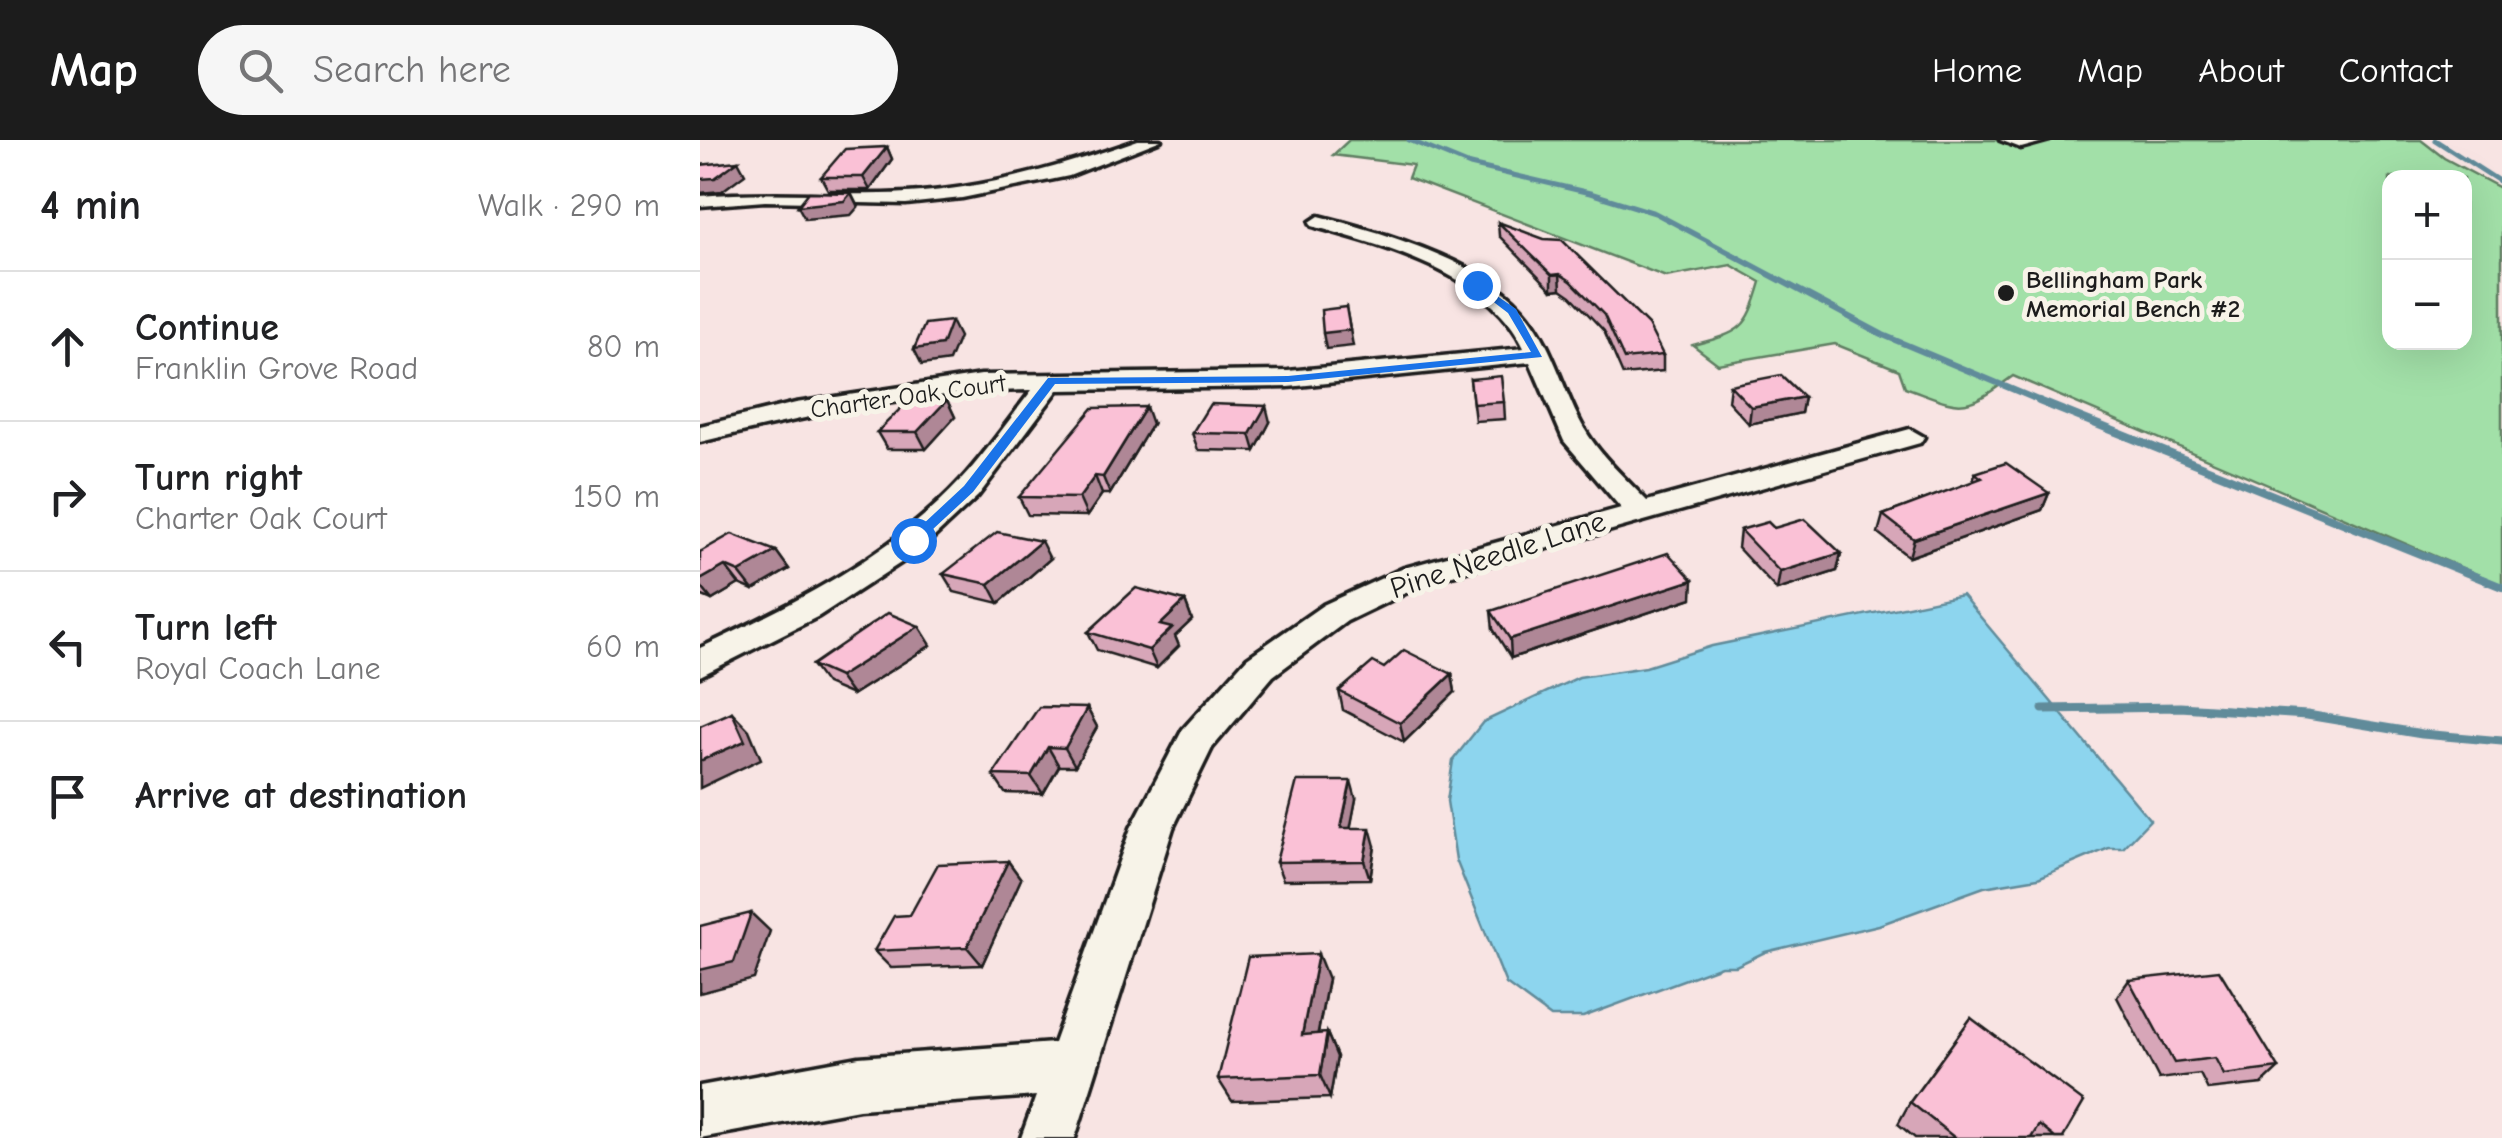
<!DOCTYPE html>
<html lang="en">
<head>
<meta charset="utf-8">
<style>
	:root { --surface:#fff; --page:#f6f6f6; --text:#202124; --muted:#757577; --line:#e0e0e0; --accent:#1c1c1c }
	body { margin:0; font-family:"Comic Neue",sans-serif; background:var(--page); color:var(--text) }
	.controls { position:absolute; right:30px; top:30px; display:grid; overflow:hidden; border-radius:20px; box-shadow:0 10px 40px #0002 }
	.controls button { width:90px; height:90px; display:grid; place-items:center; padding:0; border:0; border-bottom:2px solid var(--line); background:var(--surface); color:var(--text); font:50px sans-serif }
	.stop { position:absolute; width:30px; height:30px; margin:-22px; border:8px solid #1a73e8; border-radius:50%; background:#fff }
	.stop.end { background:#1a73e8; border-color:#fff; box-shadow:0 2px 10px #0008 }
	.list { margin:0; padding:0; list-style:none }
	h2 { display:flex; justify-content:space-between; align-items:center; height:130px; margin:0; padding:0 40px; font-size:42px }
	h2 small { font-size:32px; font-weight:400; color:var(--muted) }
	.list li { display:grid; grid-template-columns:65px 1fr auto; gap:30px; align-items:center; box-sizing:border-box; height:150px; padding:0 40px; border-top:2px solid var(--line) }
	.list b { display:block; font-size:38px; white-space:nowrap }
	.list p { margin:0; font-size:32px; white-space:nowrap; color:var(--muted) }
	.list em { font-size:32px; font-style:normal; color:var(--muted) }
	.icon { flex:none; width:55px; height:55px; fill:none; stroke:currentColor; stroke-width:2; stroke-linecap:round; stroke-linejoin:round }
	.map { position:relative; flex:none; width:1802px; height:998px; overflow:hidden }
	header { display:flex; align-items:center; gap:60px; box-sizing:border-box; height:140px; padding:0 50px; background:var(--accent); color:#fff }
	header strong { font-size:48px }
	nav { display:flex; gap:55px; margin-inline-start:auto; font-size:35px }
	.search { width:700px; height:90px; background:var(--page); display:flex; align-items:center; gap:25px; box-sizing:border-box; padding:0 35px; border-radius:55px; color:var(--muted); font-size:38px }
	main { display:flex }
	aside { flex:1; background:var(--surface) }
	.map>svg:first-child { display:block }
	.green { fill:#a2e0a8; stroke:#5f7e62; stroke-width:2.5; fill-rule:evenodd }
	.water { fill:#8dd5ee; stroke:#608b9a; stroke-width:2.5 }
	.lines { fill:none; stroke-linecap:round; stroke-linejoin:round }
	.stream-far3 { stroke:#608b9a; stroke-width:5 }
	.stream-far2 { stroke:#608b9a; stroke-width:6 }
	.stream-far1 { stroke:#608b9a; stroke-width:8 }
	.stream { stroke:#608b9a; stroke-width:9 }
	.minor-casing { stroke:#1c1c1c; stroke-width:7 }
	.minor { fill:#f7f3e8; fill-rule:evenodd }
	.wall { fill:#d7a6b8; stroke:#1c1c1c; stroke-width:2.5 }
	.shaded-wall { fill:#af8796; stroke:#1c1c1c; stroke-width:2.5 }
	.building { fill:#fac1d6; stroke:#1c1c1c; stroke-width:2.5 }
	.route { fill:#1a73e8 }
	.poi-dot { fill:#1c1c1c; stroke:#f7f3e8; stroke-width:4 }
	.labels { text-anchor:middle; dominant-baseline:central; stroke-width:10; stroke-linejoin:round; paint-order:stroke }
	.far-poi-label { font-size:25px; font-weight:bold; fill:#1c1c1c; stroke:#f7f3e8; text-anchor:start }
	.far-street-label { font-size:25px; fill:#1c1c1c; stroke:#f7f3e8 }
	.street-label { font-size:30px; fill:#1c1c1c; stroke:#f7f3e8 }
</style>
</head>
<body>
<header>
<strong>Map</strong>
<div class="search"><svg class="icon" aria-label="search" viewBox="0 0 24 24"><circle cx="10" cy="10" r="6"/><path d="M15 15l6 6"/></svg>Search here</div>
<nav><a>Home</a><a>Map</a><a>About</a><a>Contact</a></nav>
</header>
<main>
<aside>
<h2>4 min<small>Walk · 290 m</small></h2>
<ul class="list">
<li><svg class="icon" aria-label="ahead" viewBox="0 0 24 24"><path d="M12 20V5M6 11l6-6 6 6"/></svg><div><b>Continue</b><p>Franklin Grove Road</p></div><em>80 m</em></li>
<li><svg class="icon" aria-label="right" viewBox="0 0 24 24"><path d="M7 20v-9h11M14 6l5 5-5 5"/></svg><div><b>Turn right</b><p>Charter Oak Court</p></div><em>150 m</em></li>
<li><svg class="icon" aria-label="left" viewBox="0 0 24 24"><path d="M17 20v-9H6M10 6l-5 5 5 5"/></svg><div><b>Turn left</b><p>Royal Coach Lane</p></div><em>60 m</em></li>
<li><svg class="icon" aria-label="arrive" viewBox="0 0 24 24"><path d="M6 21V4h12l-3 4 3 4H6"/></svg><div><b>Arrive at destination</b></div></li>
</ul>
</aside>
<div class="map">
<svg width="1802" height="998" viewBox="0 0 1802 998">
	<rect width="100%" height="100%" fill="#f8e4e3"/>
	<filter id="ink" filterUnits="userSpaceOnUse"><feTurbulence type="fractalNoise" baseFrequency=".01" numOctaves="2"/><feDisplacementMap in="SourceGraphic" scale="20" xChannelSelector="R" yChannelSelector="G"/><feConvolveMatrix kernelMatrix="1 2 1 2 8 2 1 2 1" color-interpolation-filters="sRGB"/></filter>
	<g filter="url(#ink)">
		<path class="green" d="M649,0H1721L1744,18L1802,49V445L1313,236C1261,274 1263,268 1205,247L1199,230L1135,204L1018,224L993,205C1041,192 1047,191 1061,142L1031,125L966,137L708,38L713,25L633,15ZM1690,38H1764V202H1690Z"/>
		<polygon class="water" points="1262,455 1450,680 1423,708 1409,708 1338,738 1284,747 1179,785 1065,812 1036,826 1021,826 883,877 851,877 806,844 756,720 747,661 753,620 783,582 879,537 946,527 1012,506"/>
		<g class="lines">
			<g class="stream-far3">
				<polyline points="709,0 770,25 890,53 955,73 1036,116"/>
				<polyline points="1735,0 1802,43"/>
			</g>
			<polyline class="stream-far2" points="1031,114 1183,195 1345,263"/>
			<polyline class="stream-far1" points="1339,261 1802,447"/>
			<polyline class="stream" points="1343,569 1480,567 1607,575 1722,594 1802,601"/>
			<defs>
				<g id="minor">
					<path d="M438,0H461L369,36L262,58L206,64L65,61L0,66V56C69,50 138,57 207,53C287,49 363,26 438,0Z"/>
					<polygon points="1300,0 1350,0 1321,8"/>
					<path d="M619,76C679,91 780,121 822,168C852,201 861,246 882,285C898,314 924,337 947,361L1210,289L1224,297L1220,303L728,442L647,481L573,536L512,608L473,688L375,998H321L336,956L159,969L0,998V946L159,917L354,903L431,688L483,589L547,518L623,465L704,428L921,368L864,301L830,222L588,247L358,250L278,356L219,411L119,476L0,536V508C93,464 189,417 260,341C286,313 308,281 332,250C220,251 108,276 0,302V286L96,263L281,235L588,231L824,208C791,134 684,106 612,86L610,82Z"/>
				</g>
			</defs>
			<use href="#minor" class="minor-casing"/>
			<use href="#minor" class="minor"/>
		</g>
		<g class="wall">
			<polygon points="187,7 192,19 170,50 128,50 121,37"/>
			<polygon points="798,82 963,215 963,231 923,235 904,191 871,156 861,149 852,150 799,96"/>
			<polygon points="770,239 804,262 805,279 775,281"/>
			<polygon points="1030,245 1104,257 1101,273 1049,284 1028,261"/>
			<polygon points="247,260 255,277 226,309 187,309 177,292"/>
			<polygon points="570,282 555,311 498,310 492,293"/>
			<polygon points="452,284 410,354 402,354 387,376 328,375 319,357"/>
			<polygon points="1275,333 1349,353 1342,370 1209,417 1178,393 1183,375 1273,342"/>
			<polygon points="1074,388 1141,413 1137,431 1077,450 1038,408 1040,390"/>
			<polygon points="76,411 89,429 53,450 39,444 12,460 0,455 0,412"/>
			<polygon points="350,419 299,463 254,452 243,434"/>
			<polygon points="992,458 811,518 793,489 791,471"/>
			<polygon points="485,461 492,480 475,496 479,506 457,528 397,510 388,492"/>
			<polygon points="231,505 152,555 126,544 112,525"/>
			<polygon points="684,528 752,534 755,552 704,602 643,570 639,551"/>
			<polygon points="387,568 397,587 375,626 359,626 343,654 305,653 293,635"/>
			<polygon points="656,659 650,688 675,706 670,739 583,740 576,722"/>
			<polygon points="308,721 321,739 282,825 191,828 174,811 210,775"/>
			<polygon points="628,839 618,894 627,893 637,917 630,958 532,961 518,939"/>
			<polygon points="1429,840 1579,928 1562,944 1508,950 1500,934 1459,939 1417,857"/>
			<polygon points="1271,878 1363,998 1215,998 1198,984 1210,962"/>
		</g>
		<g class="shaded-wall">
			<polygon points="187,7 192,19 170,50 163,37"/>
			<polygon points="38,21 45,34 22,51 0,53 0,39"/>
			<polygon points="151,53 158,67 151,75 105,79 98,66"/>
			<polygon points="860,134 861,149 852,150 852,135"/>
			<polygon points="646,167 653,206 626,209 623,193"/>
			<polygon points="251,181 259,197 249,221 222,225 214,209"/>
			<polygon points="1104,257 1101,273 1049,284 1051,267"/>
			<polygon points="247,260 255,277 226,309 217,292"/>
			<polygon points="566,266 570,282 555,311 550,294"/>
			<polygon points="446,267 452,284 410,354 403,337"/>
			<polygon points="395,336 402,354 387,376 379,358"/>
			<polygon points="1349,353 1342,370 1209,417 1214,399"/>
			<polygon points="341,401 350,419 299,463 289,444"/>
			<polygon points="76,411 89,429 53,450 39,432"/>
			<polygon points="1141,413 1137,431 1077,450 1080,432"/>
			<polygon points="25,426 39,444 12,460 0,445 0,440"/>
			<polygon points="993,440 992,458 811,518 810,499"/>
			<polygon points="485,461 492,480 475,496 479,506 457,528 449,510 460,485"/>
			<polygon points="219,486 231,505 152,555 139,537"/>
			<polygon points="752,534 755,552 704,602 700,583"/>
			<polygon points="387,568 397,587 375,626 365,608"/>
			<polygon points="32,572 49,590 61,619 0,648 0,621"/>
			<polygon points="348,607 359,626 343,654 331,636"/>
			<polygon points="651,641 656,659 647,706 641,688"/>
			<polygon points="670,688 675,706 670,739 664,721"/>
			<polygon points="308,721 321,739 282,825 267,807"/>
			<polygon points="51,773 70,791 54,839 0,853 0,830"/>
			<polygon points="618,814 628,839 613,918 602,895"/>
			<polygon points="627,893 637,917 630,958 620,935"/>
		</g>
		<g class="building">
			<polygon points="187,7 163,37 121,37 145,9"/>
			<polygon points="38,21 15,38 0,39 0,25"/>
			<polygon points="109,52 151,53 144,61 98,66"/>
			<polygon points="798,82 844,99 862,100 948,185 963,215 924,219 904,175 871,141 860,134 852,135"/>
			<polygon points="646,167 650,190 623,193 621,170"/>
			<polygon points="251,181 242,205 214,209 225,184"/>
			<polygon points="1081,235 1104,257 1051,267 1030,245"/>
			<polygon points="801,236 804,262 773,264 770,239"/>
			<polygon points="209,260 247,260 217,292 177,292"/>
			<polygon points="510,264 566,266 550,294 492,293"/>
			<polygon points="446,267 403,337 395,336 379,358 319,357 393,268"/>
			<polygon points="1306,323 1349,353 1214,399 1183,375 1282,338 1275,333"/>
			<polygon points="1105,379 1141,413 1080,432 1040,390 1068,382 1074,388"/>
			<polygon points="297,392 341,401 289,444 243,434"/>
			<polygon points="32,394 76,411 39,432 25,426 0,440 0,412"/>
			<polygon points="968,413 993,440 810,499 791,471"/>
			<polygon points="436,448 485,461 460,485 472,488 449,510 388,492"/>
			<polygon points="188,473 219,486 139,537 112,525"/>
			<polygon points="704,510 752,534 700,583 639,551 673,522 684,528"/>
			<polygon points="339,567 387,568 365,608 348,607 331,636 293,635"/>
			<polygon points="32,572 45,601 0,621 0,586"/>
			<polygon points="597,641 651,641 641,688 670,688 664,721 576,722"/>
			<polygon points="308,721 267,807 174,811 194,776 210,775 238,724"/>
			<polygon points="51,773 34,822 0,830 0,786"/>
			<polygon points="618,814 602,895 627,893 620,935 518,939 548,817"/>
			<polygon points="1519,830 1579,928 1524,935 1515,918 1474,923 1429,840"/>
			<polygon points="1271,878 1384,962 1363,998 1355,998 1339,985 1331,998 1255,998 1210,962"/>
		</g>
	</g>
	<polygon class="route" points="777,142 816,169 842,217 588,242 355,244 273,352 218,403 206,400 264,346 348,238 588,236 831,212 808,173 774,147"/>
	<circle class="poi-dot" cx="1306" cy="153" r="10"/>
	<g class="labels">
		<g class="far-poi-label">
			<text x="1326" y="139">Bellingham Park<tspan x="1326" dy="29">Memorial Bench #2</tspan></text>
		</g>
		<g class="far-street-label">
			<text transform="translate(208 256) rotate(-8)">Charter Oak Court</text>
		</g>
		<g class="street-label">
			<text transform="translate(798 415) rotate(-18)">Pine Needle Lane</text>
		</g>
	</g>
</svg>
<div class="controls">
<button>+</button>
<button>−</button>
</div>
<div class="stop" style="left:213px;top:400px"></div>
<div class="stop end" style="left:777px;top:145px"></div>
</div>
</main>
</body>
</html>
